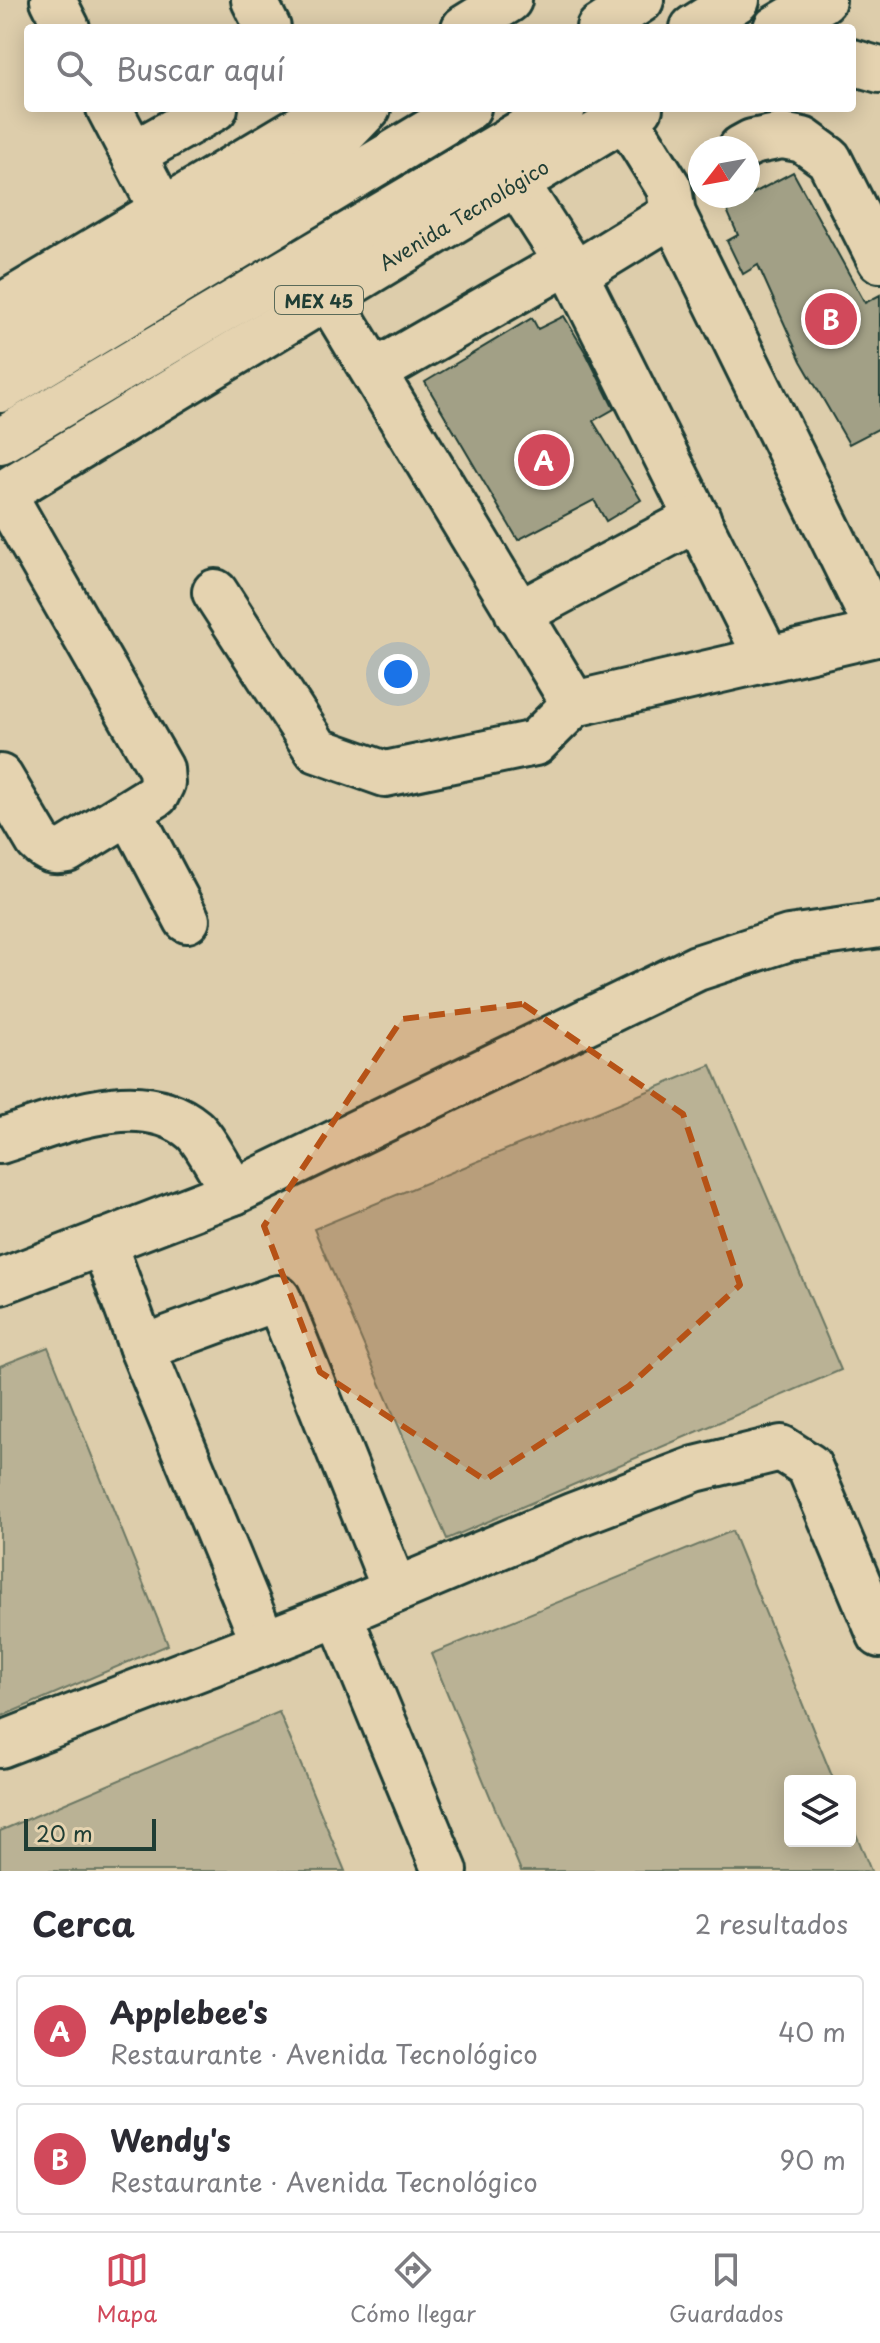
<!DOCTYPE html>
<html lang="es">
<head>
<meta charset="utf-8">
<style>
	:root { --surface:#fff; --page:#f2f2f3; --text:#2b2b33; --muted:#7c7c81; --line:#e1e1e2; --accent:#d1495b }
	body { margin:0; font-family:"Playpen Sans",sans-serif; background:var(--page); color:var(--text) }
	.controls { position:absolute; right:24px; bottom:24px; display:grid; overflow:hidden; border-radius:8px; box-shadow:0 4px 20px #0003 }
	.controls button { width:72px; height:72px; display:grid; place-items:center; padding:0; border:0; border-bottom:2px solid var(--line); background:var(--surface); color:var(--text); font:40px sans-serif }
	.compass { position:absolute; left:688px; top:136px; width:72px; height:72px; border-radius:50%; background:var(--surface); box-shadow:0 4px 20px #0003; rotate:239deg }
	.scale { position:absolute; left:24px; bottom:20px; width:132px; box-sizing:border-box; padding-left:8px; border:4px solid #1f3d34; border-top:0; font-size:22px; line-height:28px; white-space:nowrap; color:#1f3d34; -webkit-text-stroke:6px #e5d3b0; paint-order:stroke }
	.you { position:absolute; left:398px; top:674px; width:28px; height:28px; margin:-20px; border:6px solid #fff; border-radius:50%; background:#1a73e8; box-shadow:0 0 0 12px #1a73e833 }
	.badge { display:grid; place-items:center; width:52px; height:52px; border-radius:50%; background:var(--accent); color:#fff; font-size:26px; font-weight:700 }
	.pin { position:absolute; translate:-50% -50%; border:4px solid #fff; box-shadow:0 2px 8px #0006 }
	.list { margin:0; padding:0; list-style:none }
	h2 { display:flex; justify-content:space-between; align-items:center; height:104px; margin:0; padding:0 32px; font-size:34px }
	h2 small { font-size:26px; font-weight:400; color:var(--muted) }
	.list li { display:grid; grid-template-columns:52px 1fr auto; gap:24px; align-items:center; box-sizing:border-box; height:112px; margin:0 16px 16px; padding:0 16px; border:2px solid var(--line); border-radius:8px }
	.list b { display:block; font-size:30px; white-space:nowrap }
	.list p { margin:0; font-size:26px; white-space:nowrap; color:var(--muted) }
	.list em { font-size:26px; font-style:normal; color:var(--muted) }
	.icon { flex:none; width:44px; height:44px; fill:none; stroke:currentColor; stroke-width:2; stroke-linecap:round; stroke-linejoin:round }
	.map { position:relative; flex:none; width:880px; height:1871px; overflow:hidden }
	.search { position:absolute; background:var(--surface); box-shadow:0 4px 20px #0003; left:24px; right:24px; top:24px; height:88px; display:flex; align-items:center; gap:20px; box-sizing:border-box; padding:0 28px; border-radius:8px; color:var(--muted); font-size:30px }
	.sheet { height:360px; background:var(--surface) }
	nav { display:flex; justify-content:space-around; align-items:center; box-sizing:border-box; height:112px; border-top:2px solid var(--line); background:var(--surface); font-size:22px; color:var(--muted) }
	nav a { display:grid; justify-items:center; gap:4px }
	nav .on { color:var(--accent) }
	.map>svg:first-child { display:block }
	.green { fill:#bab295; stroke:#6c7864; stroke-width:2 }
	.building { fill:#a2a086; stroke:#1f3d34; stroke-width:2 }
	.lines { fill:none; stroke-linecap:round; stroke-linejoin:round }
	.minor-casing { stroke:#1f3d34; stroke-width:50 }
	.major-casing { stroke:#1f3d34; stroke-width:50 }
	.minor { stroke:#e5d3b0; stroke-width:44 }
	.major { stroke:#e5d3b0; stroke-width:44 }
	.marked { fill:#b65216; fill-opacity:0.2; stroke:#b65216; stroke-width:6; stroke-dasharray:16 10; stroke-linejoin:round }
	.labels { text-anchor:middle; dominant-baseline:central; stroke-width:6; stroke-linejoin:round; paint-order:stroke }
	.shield { fill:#e5d3b0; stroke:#5a6a59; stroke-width:2 }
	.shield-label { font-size:18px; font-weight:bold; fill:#1f3d34 }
	.street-label { font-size:20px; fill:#1f3d34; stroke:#e5d3b0 }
</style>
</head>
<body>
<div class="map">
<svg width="880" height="1871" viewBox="0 0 880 1871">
	<rect width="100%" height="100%" fill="#ddcdab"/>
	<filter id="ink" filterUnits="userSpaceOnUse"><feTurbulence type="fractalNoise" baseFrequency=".0125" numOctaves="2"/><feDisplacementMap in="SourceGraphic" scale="16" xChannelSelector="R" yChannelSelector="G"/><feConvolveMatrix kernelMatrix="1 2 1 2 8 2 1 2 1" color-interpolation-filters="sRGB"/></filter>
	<g filter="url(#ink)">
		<g class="green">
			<polygon points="711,1065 841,1370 447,1539 314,1229"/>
			<polygon points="48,1347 168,1645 0,1717 0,1366"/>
			<polygon points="732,1531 834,1781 790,1781 790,1841 850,1841 850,1819 871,1871 521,1871 431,1654"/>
			<polygon points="279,1712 345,1871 0,1871 0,1831"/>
		</g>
		<g class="building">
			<polygon points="793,172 865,303 880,295 880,428 849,444 801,361 758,265 743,274 727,241 738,235 726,208"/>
			<polygon points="564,316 587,355 614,409 593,421 641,500 606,521 594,500 518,540 425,382 532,318 538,329"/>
		</g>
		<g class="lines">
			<defs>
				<g id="minor">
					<polyline points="53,0 67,28"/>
					<polyline points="254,0 268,28"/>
					<polyline points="599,28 641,0"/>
					<polyline points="693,28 737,0"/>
					<polyline points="109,108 163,211"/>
					<polyline points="625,117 669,188 673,214 880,634"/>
					<polyline points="741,148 752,142 782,136 803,140 829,159 880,260"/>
					<polyline points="135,153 215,108"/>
					<polyline points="515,181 575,274 767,658"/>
					<polyline points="575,274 673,214"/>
					<polyline points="327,295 574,704 880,633"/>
					<polyline points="375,372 566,263"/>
					<polyline points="0,390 468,108"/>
					<polyline points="0,441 563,108"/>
					<polyline points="215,592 317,750 385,774 535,743 574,704"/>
					<polyline points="518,614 698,518"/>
					<path d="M0,777L38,841C48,851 53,853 67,850L156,795L162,783L161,769L3,493"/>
					<polyline points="130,812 187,920"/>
					<path d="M0,1141C58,1123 140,1085 194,1130C206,1141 224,1177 234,1192"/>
					<polyline points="103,1242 142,1348"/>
					<polyline points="0,1282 234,1192 697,968 789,938 880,925"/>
					<polyline points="339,1614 445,1871"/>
					<polyline points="264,1643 142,1348 278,1298 395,1590"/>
					<polyline points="0,1745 339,1614 574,1515 695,1469 781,1448 809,1466 880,1635"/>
				</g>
				<g id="major">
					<polyline points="464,28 509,0"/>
					<polyline points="776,28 823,0"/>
					<polyline points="852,62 880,70"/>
					<polyline points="0,307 334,108"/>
					<polyline points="0,351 315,163 368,108"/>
					<path id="s1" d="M0,495L640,108"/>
				</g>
			</defs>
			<use href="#minor" class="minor-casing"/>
			<use href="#major" class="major-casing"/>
			<use href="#minor" class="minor"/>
			<use href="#major" class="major"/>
		</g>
	</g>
	<path class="marked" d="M523,1004L683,1114L740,1285L629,1386L485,1480L320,1372L264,1226L402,1019Z"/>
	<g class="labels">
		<rect class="shield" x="275" y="286" width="88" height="28" rx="6"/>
		<g class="shield-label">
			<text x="319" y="300">MEX 45</text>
		</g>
		<g class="street-label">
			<text stroke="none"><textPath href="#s1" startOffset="542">Avenida Tecnológico</textPath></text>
		</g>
	</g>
</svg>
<div class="controls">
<button><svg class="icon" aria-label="layers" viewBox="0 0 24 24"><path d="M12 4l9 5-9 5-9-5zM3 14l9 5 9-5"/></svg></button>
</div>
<svg class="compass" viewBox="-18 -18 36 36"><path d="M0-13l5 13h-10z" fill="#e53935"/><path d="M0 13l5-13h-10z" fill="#7c7c81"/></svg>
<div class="scale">20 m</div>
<div class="you"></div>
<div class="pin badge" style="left:544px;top:460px">A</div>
<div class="pin badge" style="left:831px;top:319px">B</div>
<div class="search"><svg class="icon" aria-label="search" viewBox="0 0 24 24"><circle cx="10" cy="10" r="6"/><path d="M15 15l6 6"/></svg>Buscar aquí</div>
</div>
<section class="sheet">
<h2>Cerca<small>2 resultados</small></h2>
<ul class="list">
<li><span class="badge">A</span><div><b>Applebee's</b><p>Restaurante · Avenida Tecnológico</p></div><em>40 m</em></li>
<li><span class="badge">B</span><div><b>Wendy's</b><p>Restaurante · Avenida Tecnológico</p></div><em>90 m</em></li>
</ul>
</section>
<nav>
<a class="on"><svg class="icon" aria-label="map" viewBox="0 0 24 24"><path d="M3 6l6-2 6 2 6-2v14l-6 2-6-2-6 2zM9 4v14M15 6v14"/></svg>Mapa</a>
<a><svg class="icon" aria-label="directions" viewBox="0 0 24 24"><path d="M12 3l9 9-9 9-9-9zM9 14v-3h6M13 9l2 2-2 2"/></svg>Cómo llegar</a>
<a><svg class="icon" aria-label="saved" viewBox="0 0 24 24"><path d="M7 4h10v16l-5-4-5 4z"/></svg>Guardados</a>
</nav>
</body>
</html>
